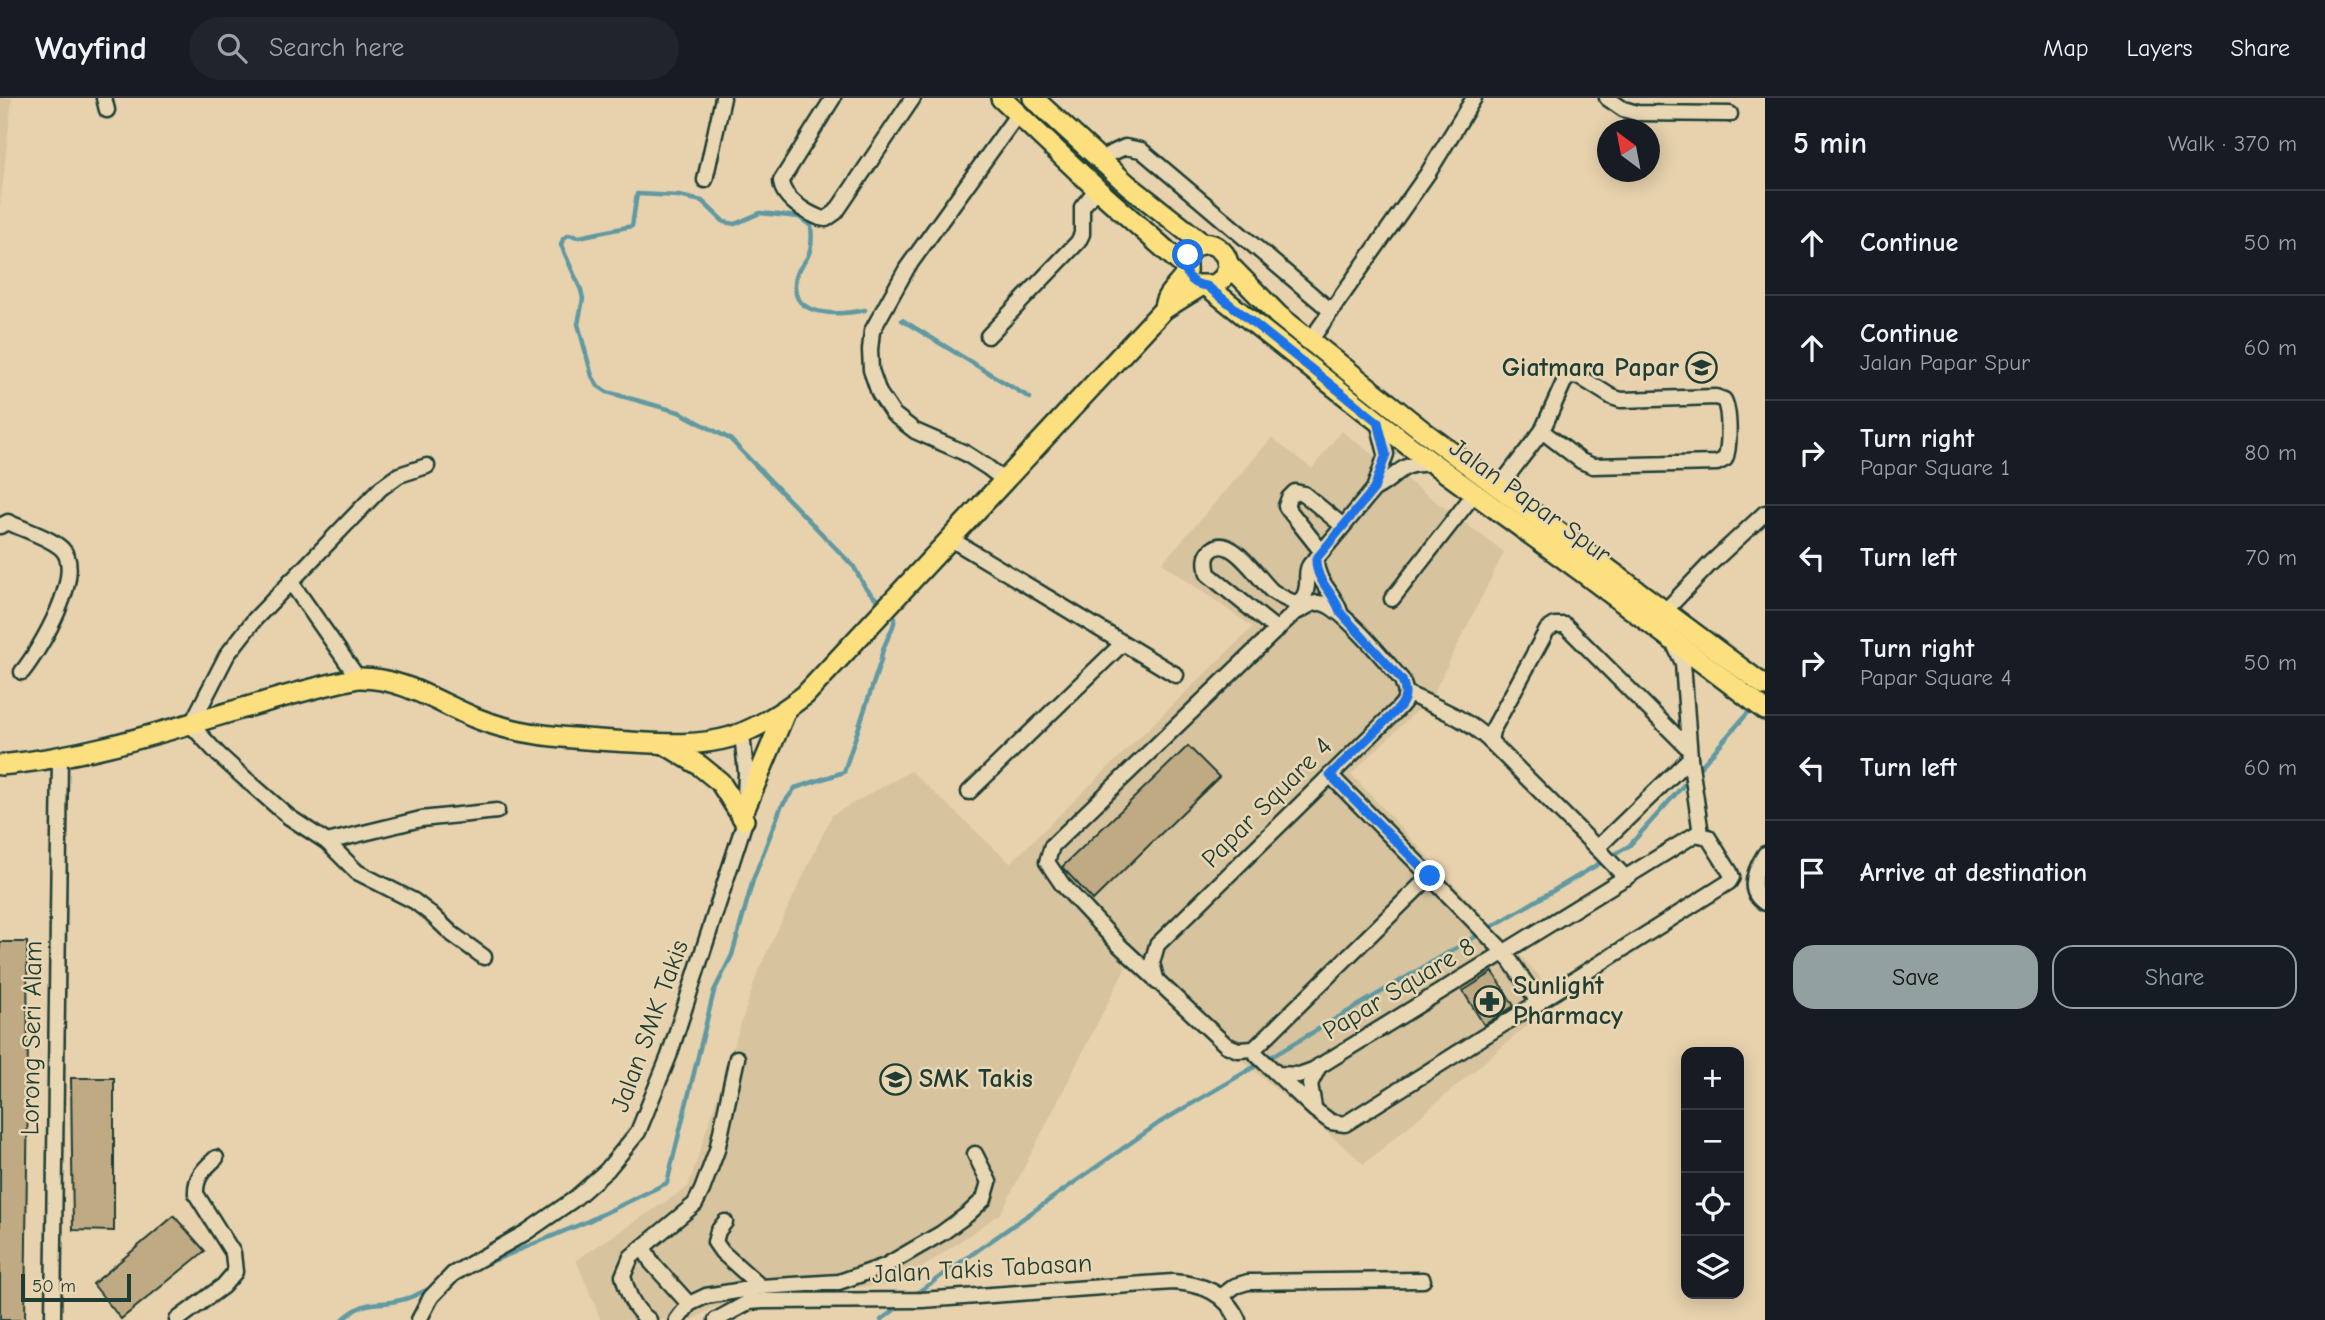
<!DOCTYPE html>
<html lang="en">
<head>
<meta charset="utf-8">
<style>
	:root { --surface:#171b24; --page:#20242c; --text:#f1f3f6; --muted:#9ea1a6; --line:#363941; --accent:#92a19f }
	body { margin:0; font-family:"Comic Neue",sans-serif; background:var(--page); color:var(--text) }
	.controls { position:absolute; right:21px; bottom:21px; display:grid; overflow:hidden; border-radius:14px; box-shadow:0 4px 18px #0003 }
	.controls button { width:63px; height:63px; display:grid; place-items:center; padding:0; border:0; border-bottom:2px solid var(--line); background:var(--surface); color:var(--text); font:35px sans-serif }
	.compass { position:absolute; left:1597px; top:21px; width:63px; height:63px; border-radius:50%; background:var(--surface); box-shadow:0 4px 18px #0003; rotate:328deg }
	.scale { position:absolute; left:21px; bottom:18px; width:110px; box-sizing:border-box; padding-left:7px; border:4px solid #1f3d34; border-top:0; font-size:19px; line-height:24px; white-space:nowrap; color:#1f3d34; -webkit-text-stroke:5px #e9d7b4; paint-order:stroke }
	.stop { position:absolute; width:21px; height:21px; margin:-16px; border:5px solid #1a73e8; border-radius:50%; background:#fff }
	.stop.end { background:#1a73e8; border-color:#fff; box-shadow:0 2px 7px #0008 }
	.list { margin:0; padding:0; list-style:none }
	h2 { display:flex; justify-content:space-between; align-items:center; height:91px; margin:0; padding:0 28px; font-size:30px }
	h2 small { font-size:23px; font-weight:400; color:var(--muted) }
	.list li { display:grid; grid-template-columns:46px 1fr auto; gap:21px; align-items:center; box-sizing:border-box; height:105px; padding:0 28px; border-top:2px solid var(--line) }
	.list b { display:block; font-size:26px; white-space:nowrap }
	.list p { margin:0; font-size:23px; white-space:nowrap; color:var(--muted) }
	.list em { font-size:23px; font-style:normal; color:var(--muted) }
	.actions { display:flex; gap:14px; padding:21px 28px }
	.actions a { flex:1; padding:16px 0; border:2px solid var(--accent); border-radius:21px; text-align:center; font-size:24px; color:var(--accent) }
	.actions .main { background:var(--accent); color:#111 }
	.icon { flex:none; width:38px; height:38px; fill:none; stroke:currentColor; stroke-width:2; stroke-linecap:round; stroke-linejoin:round }
	.map { position:relative; flex:none; width:1765px; height:1222px; overflow:hidden }
	header { display:flex; align-items:center; gap:42px; box-sizing:border-box; height:98px; padding:0 35px; background:var(--surface); border-bottom:2px solid var(--line) }
	header strong { font-size:33px }
	nav { display:flex; gap:38px; margin-inline-start:auto; font-size:24px }
	.search { width:490px; height:63px; background:var(--page); display:flex; align-items:center; gap:18px; box-sizing:border-box; padding:0 24px; border-radius:38px; color:var(--muted); font-size:26px }
	main { display:flex }
	aside { flex:1; background:var(--surface) }
	.map>svg:first-child { display:block }
	.built { fill:#d7c39e }
	.lines { fill:none; stroke-linecap:round; stroke-linejoin:round }
	.stream { stroke:#6099a2; stroke-width:4.5 }
	.building { fill:#c0aa83; stroke:#1f3d34; stroke-width:2 }
	.minor-casing { stroke:#1f3d34; stroke-width:19 }
	.major-casing { stroke:#1f3d34; stroke-width:24 }
	.minor { stroke:#e9d7b4; stroke-width:14 }
	.major { stroke:#fce080; stroke-width:19 }
	.route { stroke:#1a73e8; stroke-width:9 }
	.labels { text-anchor:middle; dominant-baseline:central; stroke-width:5; stroke-linejoin:round; paint-order:stroke }
	.poi-label { font-size:26px; font-weight:bold; fill:#1f3d34; stroke:#e9d7b4; text-anchor:start }
	.street-label { font-size:26px; fill:#1f3d34; stroke:#e9d7b4 }
</style>
</head>
<body>
<header>
<strong>Wayfind</strong>
<div class="search"><svg class="icon" aria-label="search" viewBox="0 0 24 24"><circle cx="10" cy="10" r="6"/><path d="M15 15l6 6"/></svg>Search here</div>
<nav><a>Map</a><a>Layers</a><a>Share</a></nav>
</header>
<main>
<div class="map">
<svg width="1765" height="1222" viewBox="0 0 1765 1222">
	<rect width="100%" height="100%" fill="#e7d2ad"/>
	<filter id="ink" filterUnits="userSpaceOnUse"><feTurbulence type="fractalNoise" baseFrequency=".0143" numOctaves="2"/><feDisplacementMap in="SourceGraphic" scale="14" xChannelSelector="R" yChannelSelector="G"/><feConvolveMatrix kernelMatrix="1 2 1 2 8 2 1 2 1" color-interpolation-filters="sRGB"/></filter>
	<g filter="url(#ink)">
		<g class="built">
			<polygon points="0,0 12,0 0,110"/>
			<polygon points="1341,333 1504,454 1432,598 1351,676 1560,900 1364,1066 1128,865 1001,1115 897,1187 767,1194 711,1211 692,1222 601,1222 576,1162 688,1089 758,873 832,717 911,673 1010,765 1253,529 1162,465 1272,340 1312,371"/>
		</g>
		<g class="lines">
			<g class="stream">
				<path d="M865,212C840,217 787,221 796,179C798,170 803,167 807,160C812,151 812,137 811,128L799,119L760,115L735,126L724,124L702,103L679,98L637,96L632,128L579,139L568,137L563,141L561,147L581,192L583,201L578,226L592,278L598,288L607,294L679,314L730,341L854,469L865,489L881,506"/>
				<polyline points="902,222 1030,300"/>
				<polyline points="1696,674 1753,609"/>
				<path d="M476,1170L586,1124L667,1085L714,893L732,857L753,782L781,709L795,690L844,674L881,562C881,547 893,536 895,520L889,515"/>
				<polyline points="914,1197 1159,1025 1629,748 1690,680"/>
				<path d="M342,1222C367,1200 373,1209 401,1202C412,1200 423,1193 433,1189"/>
				<polyline points="881,1222 902,1206"/>
			</g>
		</g>
		<g class="building">
			<polygon points="1188,648 1219,679 1093,802 1062,769"/>
			<polygon points="0,844 27,844 28,988 25,1222 0,1222"/>
			<polygon points="1493,874 1514,908 1484,927 1463,893"/>
			<polygon points="71,980 114,980 114,1133 73,1132"/>
			<polygon points="174,1118 205,1153 121,1221 93,1186"/>
		</g>
		<g class="lines">
			<defs>
				<g id="minor">
					<polyline points="104,0 107,12"/>
					<path d="M833,0L781,83C782,100 805,114 820,120L826,121L836,114L913,0"/>
					<polyline points="1607,0 1623,11 1637,15 1730,16"/>
					<polyline points="1099,61 1125,49 1141,52 1331,213"/>
					<polyline points="705,82 723,0"/>
					<polyline points="988,238 1078,144 1082,136 1082,109 1097,91"/>
					<polyline points="1310,243 1428,75 1474,0"/>
					<polyline points="427,368 399,377 381,390 255,521 227,557 191,627 218,656 241,677 289,719 327,744 357,774 414,803 431,816 452,836 484,859"/>
					<polyline points="1004,382 987,369 965,355 915,333 893,316 879,295 871,272 870,252 872,233 907,170 1017,17"/>
					<path d="M1499,389L1542,333L1564,284L1570,278L1580,279L1612,299L1621,302L1716,299L1724,302C1730,313 1730,350 1725,361L1717,365L1593,368L1581,363L1542,333"/>
					<path d="M1374,391C1402,377 1396,364 1434,366"/>
					<path d="M0,428L8,424C22,431 51,440 62,451C86,475 39,553 22,574"/>
					<polyline points="949,440 1176,577"/>
					<polyline points="1322,454 1288,411 1286,408 1289,400 1295,394 1304,396 1343,428"/>
					<path d="M1316,461C1315,483 1334,494 1340,514"/>
					<polyline points="290,483 358,580"/>
					<polyline points="1392,501 1474,396"/>
					<polyline points="1665,513 1709,467 1765,415"/>
					<path d="M1295,514C1297,506 1304,501 1306,493C1310,479 1302,471 1316,461L1374,391L1386,356L1378,324"/>
					<path d="M1277,532L1208,476C1206,467 1204,457 1213,451C1231,436 1259,482 1272,493C1280,499 1288,502 1297,506"/>
					<polyline points="1673,544 1683,565 1690,660 1597,750 1490,643 1492,633 1547,532 1555,527 1565,527 1689,651"/>
					<path d="M1406,595C1436,609 1466,620 1490,643"/>
					<polyline points="1690,660 1701,736"/>
					<path d="M1330,677L1430,778L1254,951L1238,952L1226,947L1119,847L1062,786L1047,764L1052,748L1294,515C1303,512 1310,504 1319,505C1339,505 1388,566 1402,582L1406,595"/>
					<polyline points="969,694 1123,545"/>
					<polyline points="327,744 421,721 497,713"/>
					<polyline points="1597,750 1626,780"/>
					<path d="M1765,756C1755,772 1746,793 1765,805"/>
					<polyline points="1430,778 1505,855 1539,905"/>
					<polyline points="1157,884 1152,865 1157,847 1398,611 1404,604 1406,595"/>
					<polyline points="1257,957 1315,1012 1331,1024 1345,1026 1729,784 1732,779 1730,774 1708,739 1696,736 1313,972 1299,977 1277,976"/>
					<polyline points="1314,1009 1310,986 1319,968"/>
					<polyline points="725,1124 718,1133 715,1144 722,1154 761,1189"/>
					<path d="M643,1149L631,1159L623,1178C628,1196 633,1211 649,1222"/>
					<polyline points="1222,1198 1235,1188 1248,1184 1423,1182"/>
					<polyline points="689,1206 652,1165 643,1149 695,1106 702,1092 717,1052 737,960"/>
					<polyline points="53,1222 60,658"/>
					<path d="M177,1222L223,1188L235,1174L233,1155L196,1096C195,1079 204,1071 216,1060"/>
					<polyline points="419,1222 431,1199 453,1176 525,1135 573,1102 607,1072 638,1034 669,958 744,726 746,675 742,635"/>
					<polyline points="677,1222 689,1206 706,1198 761,1189 839,1184 885,1168 942,1135 968,1116 984,1101 989,1084 975,1056"/>
					<path d="M716,1222L749,1204L763,1203L922,1202L1173,1184C1202,1186 1225,1194 1238,1222"/>
				</g>
				<g id="major">
					<polyline points="1001,0 1097,91 1185,169"/>
					<polyline points="1033,0 1128,87 1203,146"/>
					<polyline points="1228,166 1278,217 1423,333 1765,588"/>
					<polyline points="1207,188 1408,347 1585,476 1765,612"/>
					<path d="M1164,211C1165,193 1181,188 1186,174C1187,169 1184,164 1187,158C1204,125 1251,166 1214,187H1198"/>
					<polyline points="666,647 699,667 720,684 744,722"/>
					<path d="M0,667C123,656 238,605 358,580C402,579 438,605 478,621C522,638 568,640 614,643C654,645 693,650 731,639C759,630 783,614 805,597L1164,211L1201,188"/>
					<polyline points="746,708 786,612"/>
				</g>
			</defs>
			<use href="#minor" class="minor-casing"/>
			<use href="#major" class="major-casing"/>
			<use href="#minor" class="minor"/>
			<use href="#major" class="major"/>
		</g>
	</g>
	<g class="lines" filter="url(#ink)">
		<path class="route" d="M1188,157C1181,173 1190,187 1207,188L1378,324L1386,356L1374,391L1316,461C1315,483 1334,494 1340,514L1402,582C1407,594 1406,602 1398,611L1330,677L1430,778"/>
	</g>
	<defs>
		<symbol id="school-ring" viewBox="-11 -11 22 22"><circle r="9.5" fill="#e9d7b4" stroke="#1f3d34" stroke-width="1.5"/><path d="M0-5L7-2L0 1L-7-2ZM-4 1L0 2.5L4 1V4Q0 6-4 4Z" fill="#1f3d34"/></symbol>
		<symbol id="pharmacy-ring" viewBox="-11 -11 22 22"><circle r="9.5" fill="#e9d7b4" stroke="#1f3d34" stroke-width="1.5"/><path d="M-2-6h4v4h4v4h-4v4h-4v-4h-4v-4h4Z" fill="#1f3d34"/></symbol>
	</defs>
	<g fill-rule="evenodd">
		<use href="#school-ring" x="1684" y="252" width="35" height="35"/>
		<use href="#pharmacy-ring" x="1472" y="886" width="35" height="35"/>
		<use href="#school-ring" x="878" y="964" width="35" height="35"/>
	</g>
	<g class="labels">
		<g class="poi-label">
			<text x="1679" y="270" text-anchor="end">Giatmara Papar</text>
			<text x="1513" y="888">Sunlight<tspan x="1513" dy="30">Pharmacy</tspan></text>
			<text x="919" y="981">SMK Takis</text>
		</g>
		<g class="street-label">
			<text transform="translate(1530 403) rotate(36)">Jalan Papar Spur</text>
			<text transform="translate(1267 705) rotate(-45)">Papar Square 4</text>
			<text transform="translate(1399 891) rotate(-31)">Papar Square 8</text>
			<text transform="translate(650 928) rotate(-70)">Jalan SMK Takis</text>
			<text transform="translate(32 940) rotate(-89)">Lorong Seri Alam</text>
			<text transform="translate(982 1171) rotate(-3)">Jalan Takis Tabasan</text>
		</g>
	</g>
</svg>
<div class="controls">
<button>+</button>
<button>−</button>
<button><svg class="icon" aria-label="locate" viewBox="0 0 24 24"><circle cx="12" cy="12" r="6"/><path d="M12 2v4M12 18v4M2 12h4M18 12h4"/></svg></button>
<button><svg class="icon" aria-label="layers" viewBox="0 0 24 24"><path d="M12 4l9 5-9 5-9-5zM3 14l9 5 9-5"/></svg></button>
</div>
<svg class="compass" viewBox="-18 -18 36 36"><path d="M0-13l5 13h-10z" fill="#e53935"/><path d="M0 13l5-13h-10z" fill="#9ea1a6"/></svg>
<div class="scale">50 m</div>
<div class="stop" style="left:1188px;top:157px"></div>
<div class="stop end" style="left:1430px;top:778px"></div>
</div>
<aside>
<h2>5 min<small>Walk · 370 m</small></h2>
<ul class="list">
<li><svg class="icon" aria-label="ahead" viewBox="0 0 24 24"><path d="M12 20V5M6 11l6-6 6 6"/></svg><div><b>Continue</b></div><em>50 m</em></li>
<li><svg class="icon" aria-label="ahead" viewBox="0 0 24 24"><path d="M12 20V5M6 11l6-6 6 6"/></svg><div><b>Continue</b><p>Jalan Papar Spur</p></div><em>60 m</em></li>
<li><svg class="icon" aria-label="right" viewBox="0 0 24 24"><path d="M7 20v-9h11M14 6l5 5-5 5"/></svg><div><b>Turn right</b><p>Papar Square 1</p></div><em>80 m</em></li>
<li><svg class="icon" aria-label="left" viewBox="0 0 24 24"><path d="M17 20v-9H6M10 6l-5 5 5 5"/></svg><div><b>Turn left</b></div><em>70 m</em></li>
<li><svg class="icon" aria-label="right" viewBox="0 0 24 24"><path d="M7 20v-9h11M14 6l5 5-5 5"/></svg><div><b>Turn right</b><p>Papar Square 4</p></div><em>50 m</em></li>
<li><svg class="icon" aria-label="left" viewBox="0 0 24 24"><path d="M17 20v-9H6M10 6l-5 5 5 5"/></svg><div><b>Turn left</b></div><em>60 m</em></li>
<li><svg class="icon" aria-label="arrive" viewBox="0 0 24 24"><path d="M6 21V4h12l-3 4 3 4H6"/></svg><div><b>Arrive at destination</b></div></li>
</ul>
<div class="actions"><a class="main">Save</a><a>Share</a></div>
</aside>
</main>
</body>
</html>
